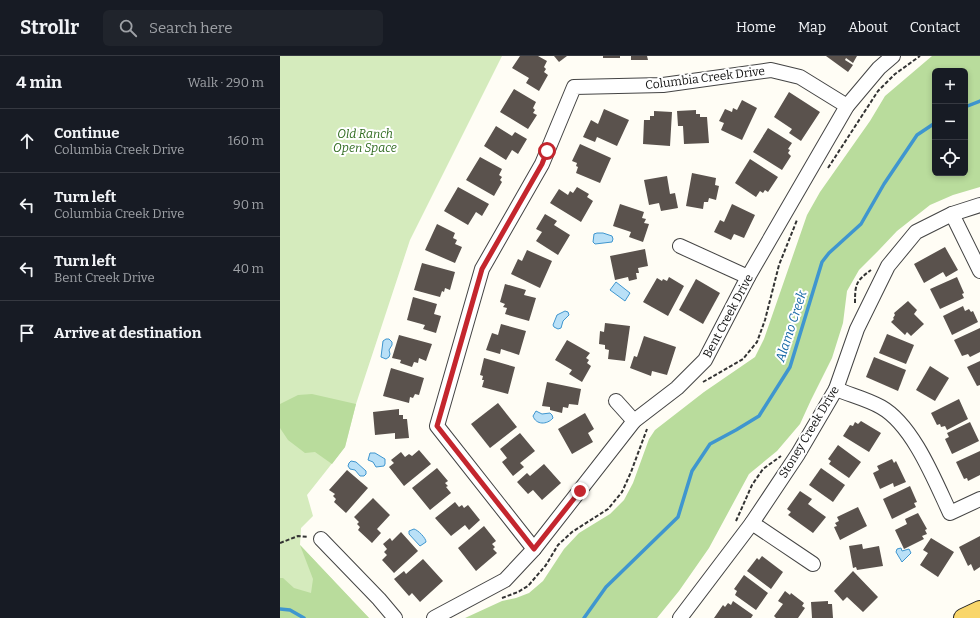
<!DOCTYPE html>
<html lang="en">
<head>
<meta charset="utf-8">
<style>
	:root { --surface:#171b24; --page:#20242c; --text:#f1f3f6; --muted:#9ea1a6; --line:#363941 }
	body { margin:0; font-family:Bitter,serif; background:var(--page); color:var(--text) }
	.controls { position:absolute; right:12px; top:12px; display:grid; overflow:hidden; border-radius:6px; box-shadow:0 2px 6px #0003 }
	.controls button { width:36px; height:36px; display:grid; place-items:center; padding:0; border:0; border-bottom:1px solid var(--line); background:var(--surface); color:var(--text); font:20px sans-serif }
	.stop { position:absolute; width:12px; height:12px; margin:-9px; border:3px solid #c4262e; border-radius:50%; background:#fff }
	.stop.end { background:#c4262e; border-color:#fff; box-shadow:0 1px 4px #0008 }
	.list { margin:0; padding:0; list-style:none }
	h2 { display:flex; justify-content:space-between; align-items:center; height:52px; margin:0; padding:0 16px; font-size:17px }
	h2 small { font-size:13px; font-weight:400; color:var(--muted) }
	.list li { display:grid; grid-template-columns:26px 1fr auto; gap:12px; align-items:center; box-sizing:border-box; height:64px; padding:0 16px; border-top:1px solid var(--line) }
	.list b { display:block; font-size:15px; white-space:nowrap }
	.list p { margin:0; font-size:13px; white-space:nowrap; color:var(--muted) }
	.list em { font-size:13px; font-style:normal; color:var(--muted) }
	.icon { flex:none; width:22px; height:22px; fill:none; stroke:currentColor; stroke-width:2; stroke-linecap:round; stroke-linejoin:round }
	.map { position:relative; flex:none; width:700px; height:562px; overflow:hidden }
	header { display:flex; align-items:center; gap:24px; box-sizing:border-box; height:56px; padding:0 20px; background:var(--surface); border-bottom:1px solid var(--line) }
	header strong { font-size:19px }
	nav { display:flex; gap:22px; margin-inline-start:auto; font-size:14px }
	.search { width:280px; height:36px; background:var(--page); display:flex; align-items:center; gap:10px; box-sizing:border-box; padding:0 14px; border-radius:6px; color:var(--muted); font-size:15px }
	main { display:flex }
	aside { flex:1; background:var(--surface) }
	.map>svg:first-child { display:block }
	.green { fill:#d5ebbd }
	.forest { fill:#b9dc9c; fill-rule:evenodd }
	.water { fill:#b9e0f7; stroke:#3f96cf }
	.lines { fill:none; stroke-linecap:round; stroke-linejoin:round }
	.stream { stroke:#3f96cf; stroke-width:3.5 }
	.building { fill:#5a524d }
	.minor-casing { stroke:#444; stroke-width:16 }
	.major-casing { stroke:#222; stroke-width:20 }
	.path { stroke:#333; stroke-width:2; stroke-dasharray:4 2; stroke-linecap:butt }
	.minor { stroke:#fff; stroke-width:14 }
	.major { stroke:#f9d66b; stroke-width:18 }
	.route { stroke:#c4262e; stroke-width:5 }
	.labels { text-anchor:middle; dominant-baseline:central; stroke-width:4; stroke-linejoin:round; paint-order:stroke }
	.street-label { font-size:12px; fill:#111; stroke:#fff }
	.park-label { font-size:12px; font-style:italic; fill:#2f6b1f; stroke:#fff }
	.water-label { font-size:13px; font-style:italic; fill:#1768a6; stroke:#fff }
</style>
</head>
<body>
<header>
<strong>Strollr</strong>
<div class="search"><svg class="icon" aria-label="search" viewBox="0 0 24 24"><circle cx="10" cy="10" r="6"/><path d="M15 15l6 6"/></svg>Search here</div>
<nav><a>Home</a><a>Map</a><a>About</a><a>Contact</a></nav>
</header>
<main>
<aside>
<h2>4 min<small>Walk · 290 m</small></h2>
<ul class="list">
<li><svg class="icon" aria-label="ahead" viewBox="0 0 24 24"><path d="M12 20V5M6 11l6-6 6 6"/></svg><div><b>Continue</b><p>Columbia Creek Drive</p></div><em>160 m</em></li>
<li><svg class="icon" aria-label="left" viewBox="0 0 24 24"><path d="M17 20v-9H6M10 6l-5 5 5 5"/></svg><div><b>Turn left</b><p>Columbia Creek Drive</p></div><em>90 m</em></li>
<li><svg class="icon" aria-label="left" viewBox="0 0 24 24"><path d="M17 20v-9H6M10 6l-5 5 5 5"/></svg><div><b>Turn left</b><p>Bent Creek Drive</p></div><em>40 m</em></li>
<li><svg class="icon" aria-label="arrive" viewBox="0 0 24 24"><path d="M6 21V4h12l-3 4 3 4H6"/></svg><div><b>Arrive at destination</b></div></li>
</ul>
</aside>
<div class="map">
<svg width="700" height="562" viewBox="0 0 700 562">
	<rect width="100%" height="100%" fill="#fffdf5"/>
	<polygon class="green" points="0,0 222,0 130,184 76,348 65,391 27,439 33,460 21,472 20,489 89,562 0,562"/>
	<g class="forest">
		<path d="M652,0H700V131L673,139L650,149L617,175L599,194L579,214L567,235L563,267L552,302L531,344L520,368L497,395L469,418L429,492L399,535L377,562H185L222,545L236,542L249,537L263,525L284,493L299,477L330,458L344,444L353,427L369,383L375,374L424,336L475,301L484,283L527,159L540,136L590,65L605,40ZM655,15H685V117H655Z"/>
		<polygon points="32,338 76,348 65,391 52,408 35,396 25,397 8,384 0,372 0,348 18,339"/>
		<polygon points="20,489 89,562 0,562 0,522 3,522 14,532 31,537 33,523"/>
	</g>
	<g class="water">
		<polygon points="317,177 323,177 332,180 333,183 332,186 315,188 313,186 314,178"/>
		<polygon points="336,226 350,237 345,245 330,234"/>
		<polygon points="285,255 288,256 289,259 283,265 281,272 278,273 274,271 273,269 277,259"/>
		<polygon points="106,283 109,283 112,286 112,289 109,294 110,298 109,301 106,303 101,301 103,285"/>
		<path d="M256,355L262,358L270,357L272,359L273,362C267,369 256,369 253,360Z"/>
		<polygon points="90,397 95,397 105,403 105,408 104,410 96,411 93,406 88,404"/>
		<polygon points="71,405 76,406 86,415 86,418 84,420 80,420 75,414 70,413 68,410 69,407"/>
		<path d="M134,473C138,474 146,482 146,486L140,490L129,478V475Z"/>
		<polygon points="621,492 622,495 629,493 631,497 622,506 616,496 617,493"/>
	</g>
	<g class="lines">
		<g class="stream">
			<polyline points="685,51 700,45"/>
			<polyline points="0,553 10,554 24,562"/>
			<polyline points="304,562 326,531 398,461 412,415 430,388 456,374 479,360 510,311 542,206 549,197 581,168 604,128 637,79 655,67"/>
		</g>
	</g>
	<g class="building">
		<polygon points="240,0 258,0 267,5 264,11 266,13 264,16 268,19 259,35 246,27 249,22 232,12"/>
		<polygon points="274,0 287,0 279,6"/>
		<rect x="323" y="0" width="17" height="2"/>
		<polygon points="351,0 367,0 368,4 351,4"/>
		<polygon points="546,0 577,0 573,7 566,2 565,4 573,9 568,16"/>
		<polygon points="234,33 256,46 253,52 255,54 253,57 257,59 248,73 220,56"/>
		<polygon points="509,36 540,56 521,85 509,77 512,73 494,61"/>
		<polygon points="462,44 477,52 462,84 441,74 444,67 439,65 445,53 452,56 453,52 457,54"/>
		<polygon points="324,53 349,64 337,90 317,81 315,86 303,81 311,64 318,68"/>
		<polygon points="416,54 416,58 420,58 420,61 427,61 429,87 404,88 403,70 398,70 397,55"/>
		<polygon points="374,55 392,56 390,90 363,88 364,64 370,64 370,60 374,60"/>
		<polygon points="216,70 232,80 235,76 247,83 238,98 232,94 226,104 204,90"/>
		<polygon points="488,72 512,87 508,93 510,94 508,97 511,100 502,114 473,96"/>
		<polygon points="300,88 331,102 320,127 296,117 298,111 296,110 297,107 292,105"/>
		<polygon points="200,101 222,113 219,119 222,121 220,124 222,126 214,140 186,124"/>
		<polygon points="470,103 498,121 488,136 485,134 483,137 480,135 476,141 455,127"/>
		<polygon points="412,117 436,122 435,129 439,130 436,144 429,142 428,146 424,146 423,153 406,150"/>
		<polygon points="387,120 390,138 395,137 398,152 381,155 379,147 369,149 364,124"/>
		<polygon points="178,131 209,148 202,160 196,156 188,169 164,155"/>
		<polygon points="297,131 309,138 307,141 313,145 301,166 270,147 279,133 288,139 290,135 293,137"/>
		<polygon points="340,148 364,156 362,162 366,163 364,167 369,168 363,186 349,181 351,176 333,170"/>
		<polygon points="452,148 475,159 464,182 454,178 451,184 434,176 440,164 444,166"/>
		<polygon points="265,158 277,165 274,169 290,179 278,199 256,185 262,176 256,173"/>
		<polygon points="157,168 175,177 173,182 177,184 175,188 182,191 175,207 145,194"/>
		<polygon points="665,191 678,214 666,221 663,216 644,227 634,208"/>
		<polygon points="365,193 368,210 358,212 359,217 356,217 357,223 349,225 348,221 335,224 330,200"/>
		<polygon points="247,194 272,205 260,232 231,218 238,203 242,205"/>
		<polygon points="142,207 175,216 170,234 165,232 164,236 162,235 160,241 134,234"/>
		<polygon points="389,221 404,230 388,260 363,246 377,222 382,225 383,223 387,225"/>
		<polygon points="677,221 684,237 682,238 684,242 660,253 650,233"/>
		<polygon points="416,223 440,237 423,268 399,254"/>
		<polygon points="225,228 246,234 244,239 256,242 249,265 225,258 227,252 223,251 225,248 220,246"/>
		<polygon points="133,241 157,248 154,258 161,260 156,277 143,273 145,269 127,264"/>
		<polygon points="628,245 637,254 634,258 644,268 631,280 627,276 625,279 611,266 614,263 613,262 615,259 614,257"/>
		<polygon points="683,250 685,255 689,253 691,256 693,255 698,266 672,279 663,260"/>
		<polygon points="325,267 350,270 345,305 328,303 329,294 325,293 325,289 319,288 320,275 324,276"/>
		<polygon points="221,268 246,275 239,299 221,293 220,298 206,294 212,277 218,279"/>
		<polygon points="700,272 700,296 690,301 688,298 682,300 674,284"/>
		<polygon points="607,278 634,289 626,308 599,297"/>
		<polygon points="119,279 152,288 146,305 139,302 138,307 134,306 132,311 120,307 121,304 112,302"/>
		<polygon points="364,280 396,291 387,319 372,315 371,320 350,312 354,300 357,301"/>
		<polygon points="287,284 310,297 306,302 309,304 307,307 311,310 302,326 289,318 292,314 275,304"/>
		<polygon points="594,301 626,314 618,335 586,321"/>
		<polygon points="204,302 235,311 228,338 202,331 204,324 202,324 203,320 200,319"/>
		<polygon points="700,305 700,329 697,330 687,311"/>
		<polygon points="650,310 669,322 655,345 636,334"/>
		<polygon points="111,312 144,322 139,339 135,338 133,342 130,341 129,347 103,340"/>
		<polygon points="267,326 301,333 298,349 289,348 288,352 283,351 282,357 270,354 270,351 262,350"/>
		<polygon points="679,343 688,363 667,374 665,370 661,371 660,368 657,369 651,357"/>
		<polygon points="218,347 237,371 210,392 191,368"/>
		<polygon points="119,353 119,359 123,359 123,363 127,363 129,382 115,383 115,377 95,379 93,356"/>
		<polygon points="305,357 314,373 308,377 313,386 292,398 278,373"/>
		<polygon points="581,365 601,377 589,396 563,380 570,369 573,370 575,366 578,368"/>
		<polygon points="690,366 699,385 672,398 665,383 669,381 667,377"/>
		<polygon points="240,377 255,395 240,407 244,411 233,420 222,406 227,402 220,393"/>
		<polygon points="558,389 581,406 569,422 549,408 551,405 548,403"/>
		<polygon points="139,394 151,408 124,430 109,411 114,407 111,404 121,396 125,401 129,398 132,400"/>
		<polygon points="700,395 700,419 688,425 687,422 684,423 676,406"/>
		<polygon points="612,403 614,407 616,405 626,426 614,431 613,427 600,433 593,417 599,414 597,410"/>
		<polygon points="264,408 281,427 262,444 253,434 248,438 237,426 247,417 250,420"/>
		<polygon points="157,412 168,425 165,427 168,430 166,431 171,437 150,454 132,432"/>
		<polygon points="541,412 565,429 553,446 529,429"/>
		<polygon points="67,414 88,432 66,457 54,446 56,443 53,440 55,438 49,434"/>
		<polygon points="630,430 637,446 634,447 636,451 612,463 603,443"/>
		<polygon points="520,435 532,443 528,448 546,461 533,477 508,459 511,456 507,453"/>
		<polygon points="93,442 110,459 97,473 101,477 92,487 78,474 80,471 77,468 79,466 74,461"/>
		<polygon points="175,446 179,451 182,449 184,452 188,449 200,464 189,474 185,469 171,480 155,462"/>
		<polygon points="578,451 587,470 560,484 554,471 557,470 555,467 559,465 557,461"/>
		<polygon points="638,457 647,473 645,474 647,478 642,480 644,483 624,493 615,474 627,468 625,463"/>
		<polygon points="204,470 216,485 212,488 215,491 213,493 217,497 196,515 178,492"/>
		<polygon points="121,476 138,495 114,517 102,504 107,499 104,496 107,493 103,488 110,482 112,485"/>
		<polygon points="700,480 700,511 694,515 691,508 688,510 679,491"/>
		<polygon points="651,482 674,496 658,521 640,509 648,497 643,494"/>
		<polygon points="582,488 583,493 599,490 603,510 577,514 576,511 573,512 569,490"/>
		<polygon points="482,500 503,516 491,533 467,515 477,502 479,504"/>
		<polygon points="143,503 163,525 140,546 132,537 129,540 114,523 124,515 126,518"/>
		<polygon points="573,515 598,541 583,556 567,541 563,545 554,535"/>
		<polygon points="464,519 488,537 476,554 455,539 457,535 454,533"/>
		<polygon points="505,535 510,539 511,537 524,547 522,550 525,552 518,562 496,562 494,560 503,548 498,545"/>
		<polygon points="453,545 473,559 471,562 434,562 443,549 445,551 448,547 451,549"/>
		<polygon points="548,545 548,548 552,548 553,562 532,562 531,546"/>
	</g>
	<g class="lines">
		<defs>
			<g id="minor">
				<polyline points="672,158 700,215"/>
				<polyline points="400,190 468,221"/>
				<path d="M556,333C570,339 587,343 601,351C633,369 655,425 670,457L700,443"/>
				<polyline points="336,345 354,365"/>
				<polyline points="472,467 533,508"/>
				<polyline points="41,483 99,543 115,562"/>
				<polyline points="254,493 157,370 202,213 262,108 294,31 383,29 491,14 520,21 567,50"/>
				<polyline points="154,562 225,524 254,493 354,365 397,332 425,304 468,221 567,50 599,12 613,0"/>
				<polyline points="400,562 472,467 518,398 556,333 577,273 608,210 636,176 672,158 700,149"/>
			</g>
			<polyline id="major" points="683,562 700,554"/>
		</defs>
		<use href="#minor" class="minor-casing"/>
		<use href="#major" class="major-casing"/>
		<g class="path">
			<polyline points="548,112 598,35 615,18 640,0"/>
			<path d="M575,247C575,228 576,225 591,214"/>
			<polyline points="423,326 463,303 477,286 485,264 499,209 517,164"/>
			<polyline points="456,465 472,429 483,413 501,400"/>
			<polyline points="0,487 18,480 28,481"/>
			<polyline points="222,542 238,536 248,530 266,509 278,489 292,476 328,453 342,436 351,416 367,373"/>
		</g>
		<use href="#minor" class="minor"/>
		<use href="#major" class="major"/>
	</g>
	<g class="lines">
		<polyline class="route" points="267,95 262,108 202,213 157,370 254,493 300,435"/>
	</g>
	<g class="labels">
		<g class="street-label">
			<text transform="translate(425 22) rotate(-7)">Columbia Creek Drive</text>
			<text transform="translate(448 260) rotate(-62)">Bent Creek Drive</text>
			<text transform="translate(529 376) rotate(-59)">Stoney Creek Drive</text>
		</g>
		<g class="park-label">
			<text x="85" y="78">Old Ranch<tspan x="85" dy="14">Open Space</tspan></text>
		</g>
		<g class="water-label">
			<text transform="translate(511 270) rotate(-72)">Alamo Creek</text>
		</g>
	</g>
</svg>
<div class="controls">
<button>+</button>
<button>−</button>
<button><svg class="icon" aria-label="locate" viewBox="0 0 24 24"><circle cx="12" cy="12" r="6"/><path d="M12 2v4M12 18v4M2 12h4M18 12h4"/></svg></button>
</div>
<div class="stop" style="left:267px;top:95px"></div>
<div class="stop end" style="left:300px;top:435px"></div>
</div>
</main>
</body>
</html>
